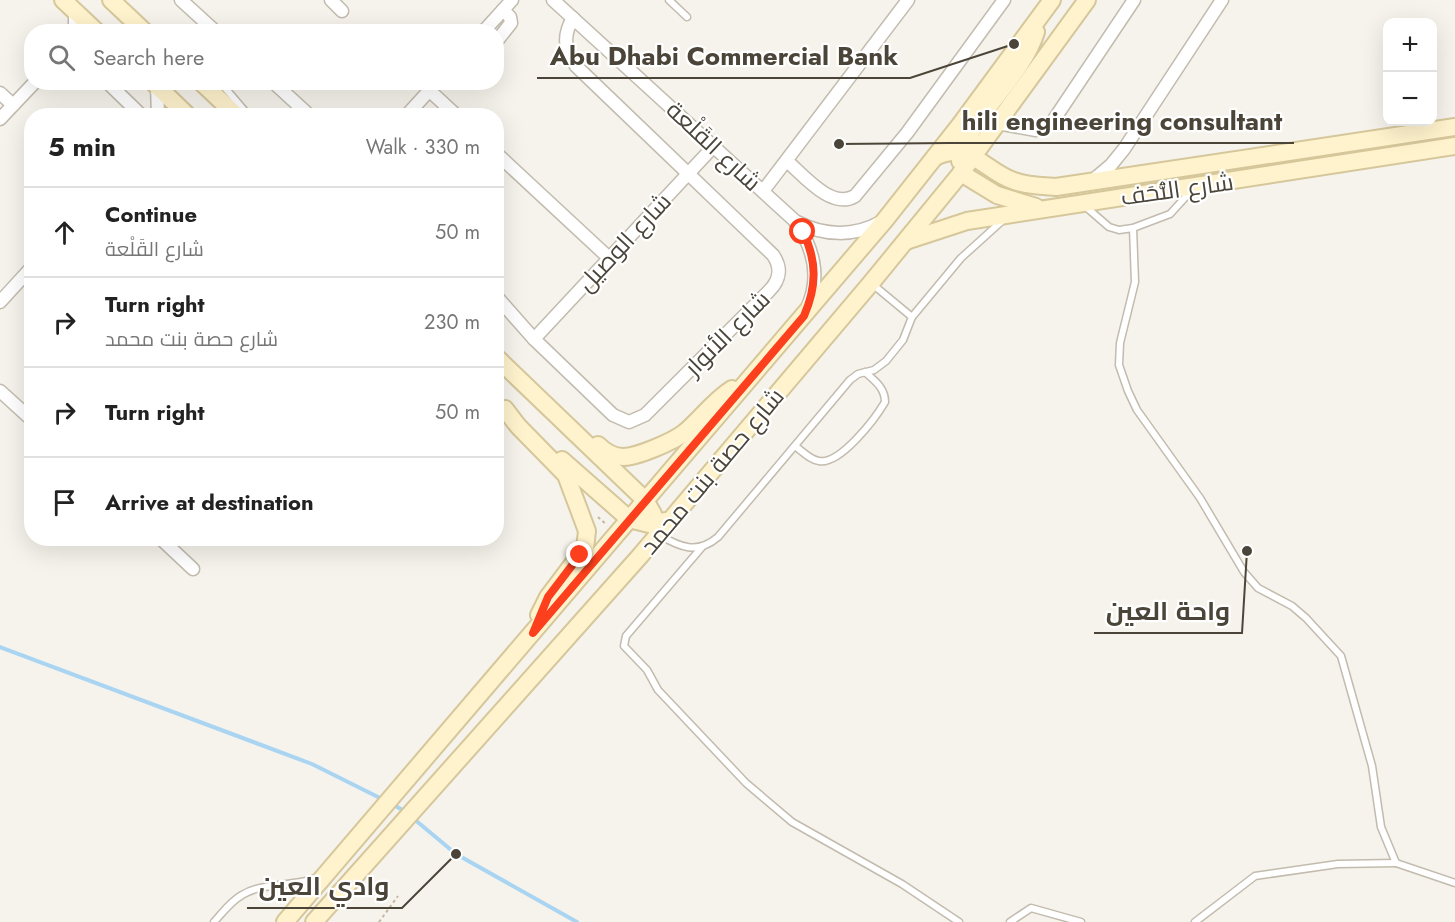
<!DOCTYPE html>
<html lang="en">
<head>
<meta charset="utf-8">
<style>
	:root { --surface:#fff; --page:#f6f6f6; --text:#222; --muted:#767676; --line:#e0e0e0 }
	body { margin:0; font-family:Jost,Cairo,sans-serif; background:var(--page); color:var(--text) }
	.controls { position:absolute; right:18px; top:18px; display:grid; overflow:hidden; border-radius:12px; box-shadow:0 6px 24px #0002 }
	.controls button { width:54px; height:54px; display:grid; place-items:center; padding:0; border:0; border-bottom:2px solid var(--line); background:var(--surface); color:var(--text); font:30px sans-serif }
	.stop { position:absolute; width:18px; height:18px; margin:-14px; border:4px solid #fc3f1d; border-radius:50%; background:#fff }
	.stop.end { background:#fc3f1d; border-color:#fff; box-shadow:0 2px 6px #0008 }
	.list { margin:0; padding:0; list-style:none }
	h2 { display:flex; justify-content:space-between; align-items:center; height:78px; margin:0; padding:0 24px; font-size:26px }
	h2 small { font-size:20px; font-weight:400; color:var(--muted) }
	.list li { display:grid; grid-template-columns:39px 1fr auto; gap:18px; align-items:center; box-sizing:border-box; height:90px; padding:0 24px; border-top:2px solid var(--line) }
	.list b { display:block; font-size:22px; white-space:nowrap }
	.list p { margin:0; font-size:20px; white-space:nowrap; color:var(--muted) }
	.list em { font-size:20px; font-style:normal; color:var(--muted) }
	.icon { flex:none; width:33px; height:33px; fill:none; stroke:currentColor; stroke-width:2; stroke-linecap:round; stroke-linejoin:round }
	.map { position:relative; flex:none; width:1455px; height:922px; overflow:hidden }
	.search { position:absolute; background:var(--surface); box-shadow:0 6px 24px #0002; left:24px; top:24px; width:480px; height:66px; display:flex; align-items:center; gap:15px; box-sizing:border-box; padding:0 21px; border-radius:24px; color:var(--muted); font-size:22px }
	.panel { position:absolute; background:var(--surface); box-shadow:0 6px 24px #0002; left:24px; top:108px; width:480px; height:438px; border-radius:24px }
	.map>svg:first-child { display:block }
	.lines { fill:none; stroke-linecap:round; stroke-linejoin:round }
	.stream { stroke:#a9d4f2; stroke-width:4 }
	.lane-casing { stroke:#c2bbae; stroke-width:9 }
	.street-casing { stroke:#c2bbae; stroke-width:15 }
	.secondary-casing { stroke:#d6c79b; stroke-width:20 }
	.path { stroke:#c4b79f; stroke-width:2; stroke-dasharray:3 3; stroke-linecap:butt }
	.lane { stroke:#fff; stroke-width:6 }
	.street { stroke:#fff; stroke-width:12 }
	.secondary { stroke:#fff3cd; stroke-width:16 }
	.route { stroke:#fc3f1d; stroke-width:8 }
	.labels { text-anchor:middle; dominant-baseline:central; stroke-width:4.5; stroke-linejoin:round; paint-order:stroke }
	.street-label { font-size:24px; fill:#4b4439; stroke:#fff }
	.leader { fill:none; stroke:#4b4439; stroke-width:2 }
	.callout-dot { fill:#4b4439; stroke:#fff; stroke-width:2 }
	.callout-label { font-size:26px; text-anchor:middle; font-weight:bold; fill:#4b4439; stroke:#fff; stroke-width:4.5; stroke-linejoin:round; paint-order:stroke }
</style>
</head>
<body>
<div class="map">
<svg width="1455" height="922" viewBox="0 0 1455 922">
	<rect width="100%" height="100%" fill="#f6f3ec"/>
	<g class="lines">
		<g class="stream">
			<polyline points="0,647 312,764 382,799"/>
			<polyline points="392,804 406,812"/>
			<polyline points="414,819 456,854 577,922"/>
		</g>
		<defs>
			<g id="lane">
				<polyline points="669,0 687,17"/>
				<polyline points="220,82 249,116"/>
				<polyline points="1086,207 1109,227 1119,230 1133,228 1170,214 1192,190"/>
				<polyline points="1133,228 1135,282 1120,343 1119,365 1128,391 1137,410 1200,498 1244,572 1258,588 1292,606 1306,618 1341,656 1372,766 1381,827 1396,863 1455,883"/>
				<polyline points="871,283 912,317"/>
				<path d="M795,446C802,451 810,460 819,461C840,465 875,419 885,402C885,388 875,381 865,372"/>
				<path d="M659,535C680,547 697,555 718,537L850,380L858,374L874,370L886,361L903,340L912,317L961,258L1002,221"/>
				<polyline points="702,547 626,636 624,646 647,670 658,690 746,783 792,822 902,884 959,922"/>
				<path d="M214,922C223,912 231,901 242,895C263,882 293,887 316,878"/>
				<polyline points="1010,922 1031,908 1081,922"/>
				<polyline points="1195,922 1255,876 1338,864 1396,863"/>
			</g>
			<g id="street">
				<polyline points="181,0 216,32"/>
				<polyline points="331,0 342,11"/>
				<path d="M553,0L794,220C813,246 821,276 808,306"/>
				<polyline points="75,32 75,12"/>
				<polyline points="483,32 512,0"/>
				<polyline points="496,42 511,23 510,17 503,10"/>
				<polyline points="107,82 142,116"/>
				<polyline points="273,82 309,115"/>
				<polyline points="157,86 158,116"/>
				<polyline points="430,91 457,116"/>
				<polyline points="0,93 13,105"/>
				<polyline points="406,116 437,82"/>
				<polyline points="0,119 35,82"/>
				<polyline points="997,123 1036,130 1051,124 1134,0"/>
				<polyline points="496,153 609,258"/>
				<path d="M788,162C804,176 832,210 855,196L907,133L1004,0"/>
				<polyline points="1092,181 1111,165 1124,149 1222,0"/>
				<polyline points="763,191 908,0"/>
				<path d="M797,222C824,236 854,237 881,222"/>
				<path d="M496,296L534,339L613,415L629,422L645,415L769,291C780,280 782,268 773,255L576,66C565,48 562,37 573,18"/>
				<polyline points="0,302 32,267"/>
				<polyline points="534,339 714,146"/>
				<polyline points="0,391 32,420"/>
				<polyline points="160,538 193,569"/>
			</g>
			<g id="secondary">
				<polyline points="63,0 97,32"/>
				<polyline points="111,0 145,32"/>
				<polyline points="153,82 188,116"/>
				<polyline points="201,82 237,116"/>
				<path d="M935,157C970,140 984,171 1014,181C1028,186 1042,186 1056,187L1455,127"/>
				<path d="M960,161C965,121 1022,78 1036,32"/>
				<polyline points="961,173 997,195 1036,207"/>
				<polyline points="906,241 967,221 1455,146"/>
				<polyline points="496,357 645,500 653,514 658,535"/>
				<polyline points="505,409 518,426 566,475 587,531 585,548 548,597 539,615"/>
				<path d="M598,445C605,452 612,457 623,457C637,457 672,442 684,433C701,419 713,401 732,389"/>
				<polyline points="562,460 629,519 649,524 666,521"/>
				<polyline points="285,922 885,220 960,125 1052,0"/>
				<polyline points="314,922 640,556 871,283 961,173 1087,0"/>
			</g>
		</defs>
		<use href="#lane" class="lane-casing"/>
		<use href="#street" class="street-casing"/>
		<use href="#secondary" class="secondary-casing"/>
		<g class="path">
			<polyline points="598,517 607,525"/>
			<polyline points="379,922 398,896"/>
		</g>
		<use href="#lane" class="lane"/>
		<use href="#street" class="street"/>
		<use href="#secondary" class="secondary"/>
	</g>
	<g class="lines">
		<path class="route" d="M580,555L548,597L533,633L804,316C817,286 817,261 803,232"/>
	</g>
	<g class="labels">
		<g class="street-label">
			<text transform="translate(714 146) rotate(43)">شارع القَلْعة</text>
			<text transform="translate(1177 189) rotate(-8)">شارع التُّحَف</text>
			<text transform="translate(624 242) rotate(-47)">شارع الوصيل</text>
			<text transform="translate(727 333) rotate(-45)">شارع الأنوار</text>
			<text transform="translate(712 471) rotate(-50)">شارع حصة بنت محمد</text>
		</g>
	</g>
	<path class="leader" d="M1014 44L910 78H537M839 144L949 143H1294M1247 551L1242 633H1094M456 854L402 908H247"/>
	<g class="callout-dot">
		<circle cx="1014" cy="44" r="6"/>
		<circle cx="839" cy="144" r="6"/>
		<circle cx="1247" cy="551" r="6"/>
		<circle cx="456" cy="854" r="6"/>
	</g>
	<g class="callout-label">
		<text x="724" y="65">Abu Dhabi Commercial Bank</text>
		<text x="1122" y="130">hili engineering consultant</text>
		<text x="1168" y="620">واحة العين</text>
		<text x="324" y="895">وادي العين</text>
	</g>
</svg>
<div class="controls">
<button>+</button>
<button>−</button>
</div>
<div class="stop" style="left:803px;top:232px"></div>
<div class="stop end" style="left:580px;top:555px"></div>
<div class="search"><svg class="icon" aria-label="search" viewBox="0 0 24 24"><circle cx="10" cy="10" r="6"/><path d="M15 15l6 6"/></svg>Search here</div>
<section class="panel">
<h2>5 min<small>Walk · 330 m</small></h2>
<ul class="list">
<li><svg class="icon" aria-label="ahead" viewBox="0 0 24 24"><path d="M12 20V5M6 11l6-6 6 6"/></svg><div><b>Continue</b><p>شارع القَلْعة</p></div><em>50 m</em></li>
<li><svg class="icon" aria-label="right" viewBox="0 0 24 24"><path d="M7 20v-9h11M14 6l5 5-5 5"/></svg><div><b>Turn right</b><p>شارع حصة بنت محمد</p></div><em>230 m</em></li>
<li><svg class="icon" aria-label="right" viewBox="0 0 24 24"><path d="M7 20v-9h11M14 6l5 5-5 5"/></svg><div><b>Turn right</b></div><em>50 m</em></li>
<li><svg class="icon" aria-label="arrive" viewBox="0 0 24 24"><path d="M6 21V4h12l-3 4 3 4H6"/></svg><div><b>Arrive at destination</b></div></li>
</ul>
</section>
</div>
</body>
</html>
